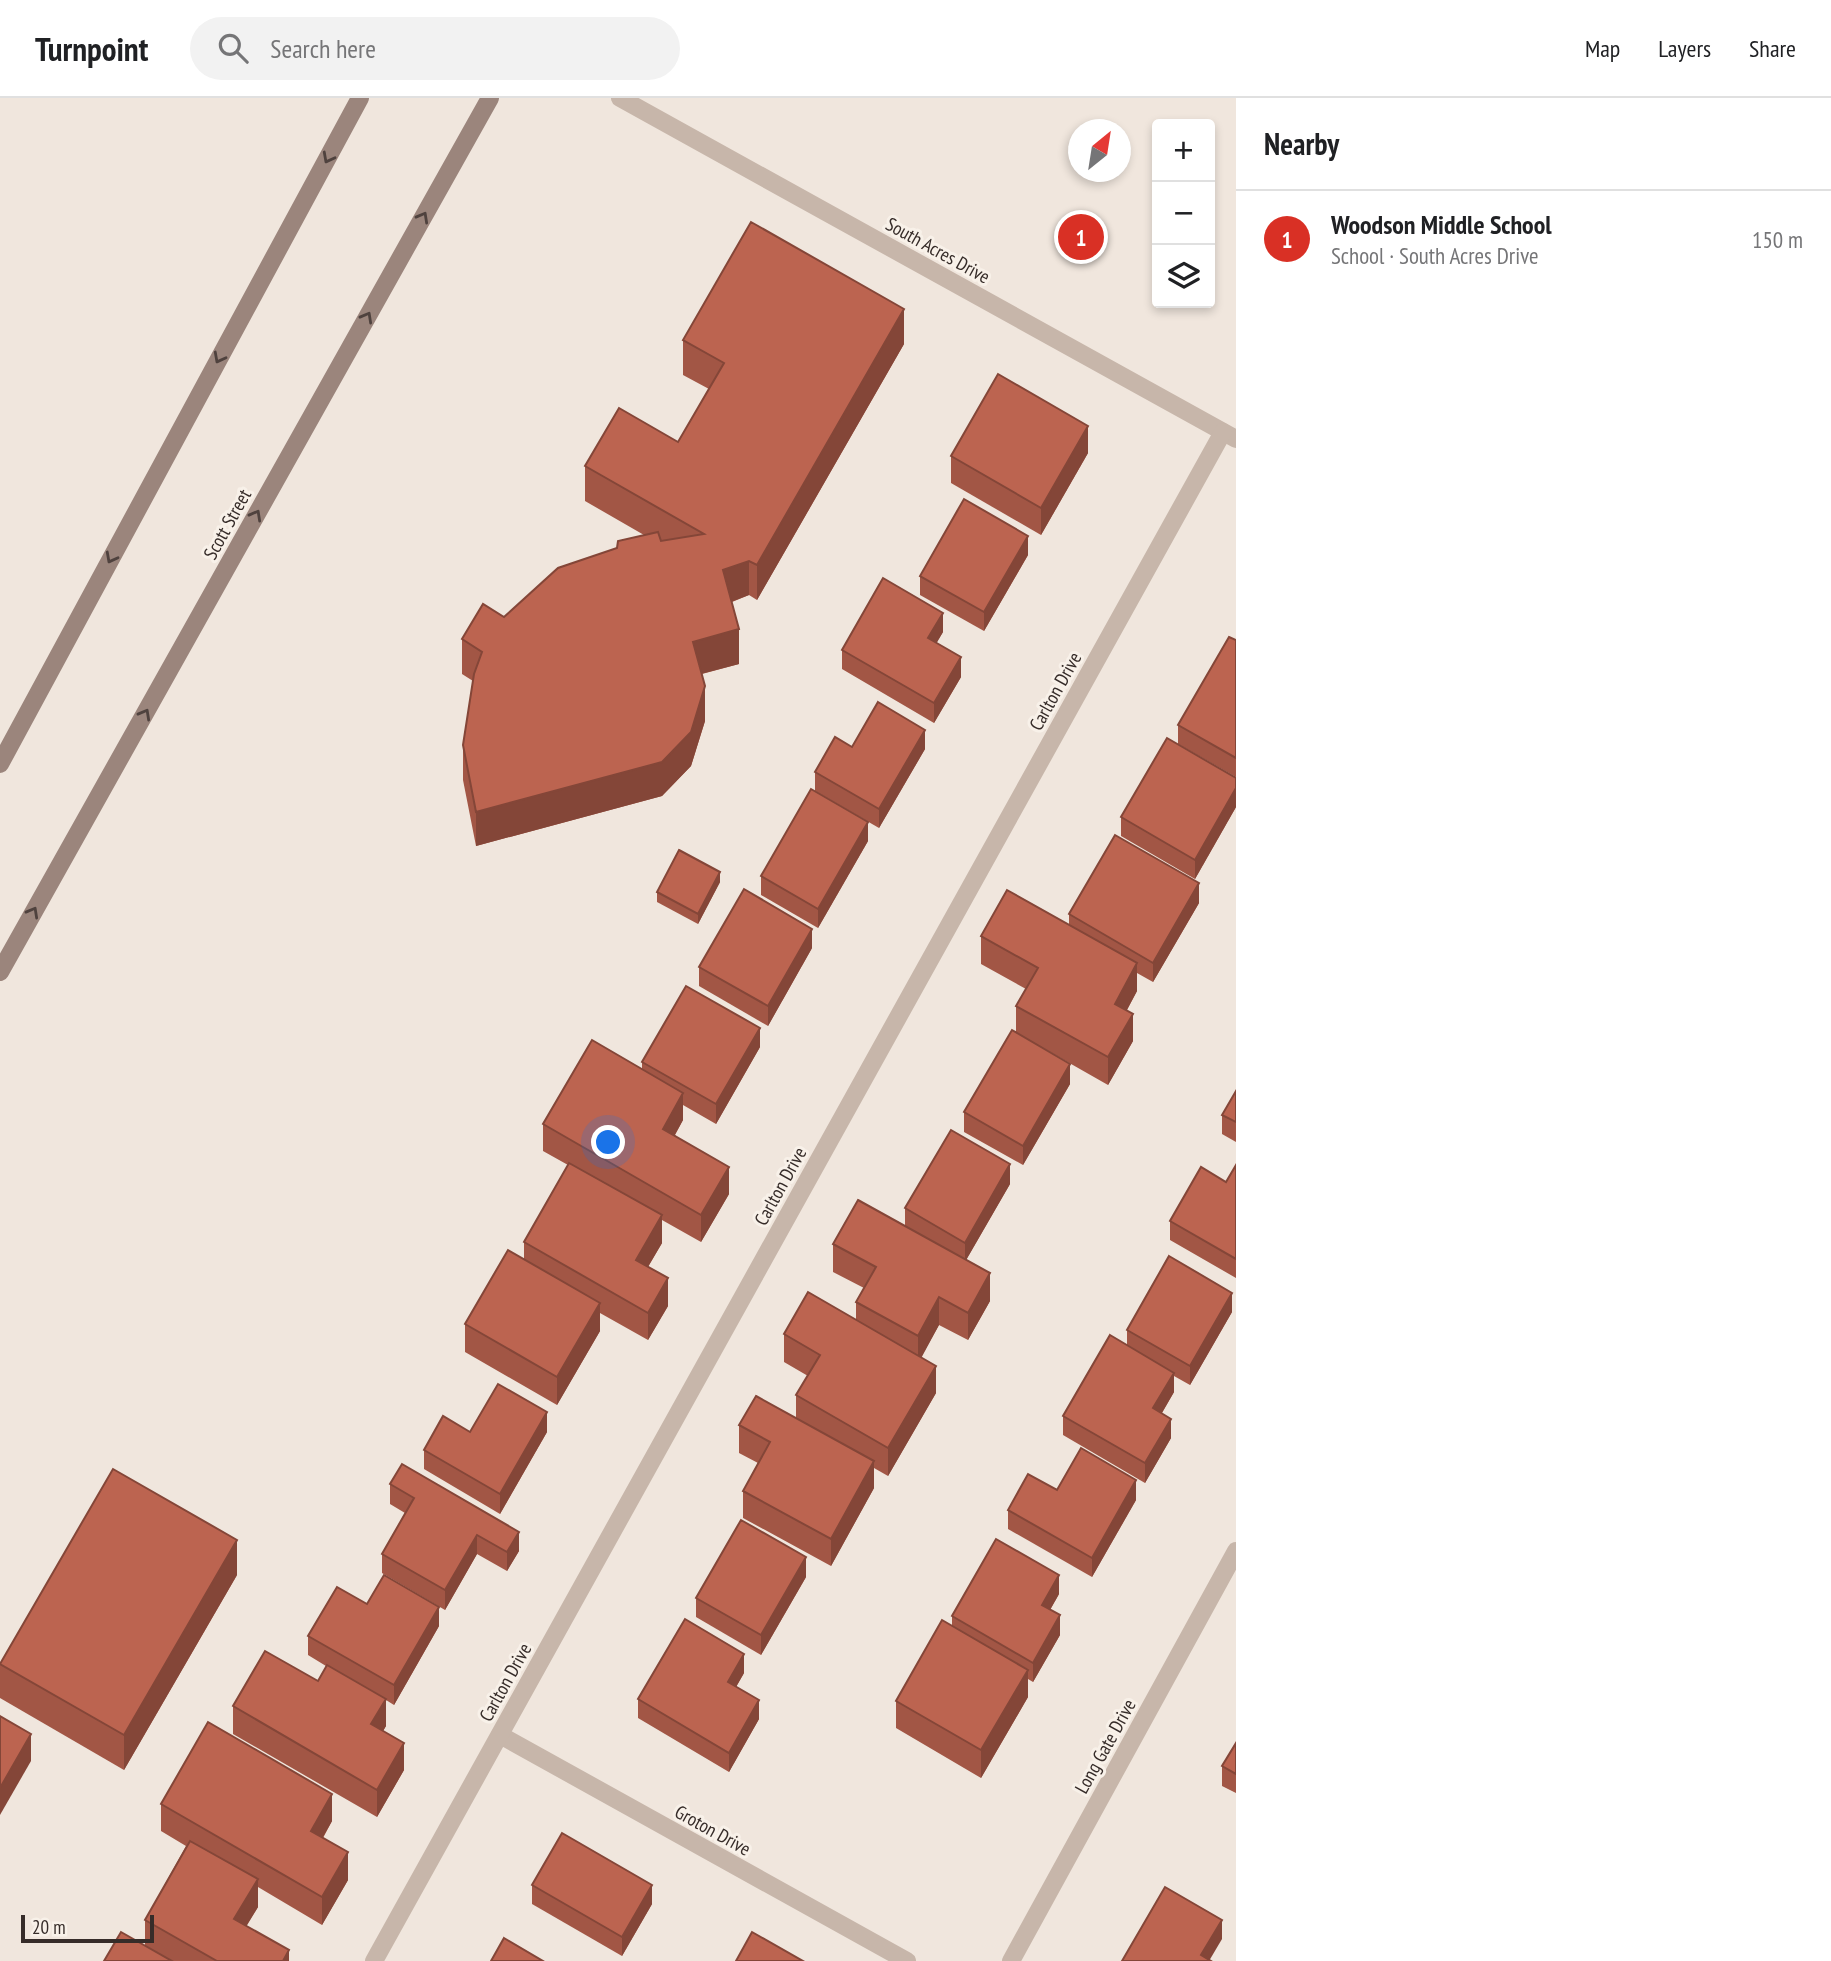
<!DOCTYPE html>
<html lang="en">
<head>
<meta charset="utf-8">
<style>
	:root { --surface:#fff; --page:#f2f2f2; --text:#202124; --muted:#757577; --line:#e0e0e0; --accent:#d93025 }
	body { margin:0; font-family:"PT Sans Narrow",sans-serif; background:var(--page); color:var(--text) }
	.controls { position:absolute; right:21px; top:21px; display:grid; overflow:hidden; border-radius:7px; box-shadow:0 4px 10px #0003 }
	.controls button { width:63px; height:63px; display:grid; place-items:center; padding:0; border:0; border-bottom:2px solid var(--line); background:var(--surface); color:var(--text); font:35px sans-serif }
	.compass { position:absolute; left:1068px; top:21px; width:63px; height:63px; border-radius:50%; background:var(--surface); box-shadow:0 4px 10px #0003; rotate:30deg }
	.scale { position:absolute; left:21px; bottom:18px; width:133px; box-sizing:border-box; padding-left:7px; border:4px solid #362c29; border-top:0; font-size:19px; line-height:24px; white-space:nowrap; color:#362c29; -webkit-text-stroke:5px #f8f1e9; paint-order:stroke }
	.you { position:absolute; left:609px; top:1045px; width:24px; height:24px; margin:-18px; border:5px solid #fff; border-radius:50%; background:#1a73e8; box-shadow:0 0 0 10px #1a73e833 }
	.badge { display:grid; place-items:center; width:46px; height:46px; border-radius:50%; background:var(--accent); color:#fff; font-size:23px; font-weight:700 }
	.pin { position:absolute; translate:-50% -50%; border:4px solid #fff; box-shadow:0 2px 7px #0006 }
	.list { margin:0; padding:0; list-style:none }
	h2 { display:flex; justify-content:space-between; align-items:center; height:91px; margin:0; padding:0 28px; font-size:30px }
	h2 small { font-size:23px; font-weight:400; color:var(--muted) }
	.list li { display:grid; grid-template-columns:46px 1fr auto; gap:21px; align-items:center; box-sizing:border-box; height:98px; padding:0 28px; border-top:2px solid var(--line) }
	.list b { display:block; font-size:26px; white-space:nowrap }
	.list p { margin:0; font-size:23px; white-space:nowrap; color:var(--muted) }
	.list em { font-size:23px; font-style:normal; color:var(--muted) }
	.icon { flex:none; width:38px; height:38px; fill:none; stroke:currentColor; stroke-width:2; stroke-linecap:round; stroke-linejoin:round }
	.map { position:relative; flex:none; width:1236px; height:1863px; overflow:hidden }
	header { display:flex; align-items:center; gap:42px; box-sizing:border-box; height:98px; padding:0 35px; background:var(--surface); border-bottom:2px solid var(--line) }
	header strong { font-size:33px }
	nav { display:flex; gap:38px; margin-inline-start:auto; font-size:24px }
	.search { width:490px; height:63px; background:var(--page); display:flex; align-items:center; gap:18px; box-sizing:border-box; padding:0 24px; border-radius:38px; color:var(--muted); font-size:26px }
	main { display:flex }
	aside { flex:1; background:var(--surface) }
	.map>svg:first-child { display:block }
	.lines { fill:none; stroke-linecap:round; stroke-linejoin:round }
	.minor { stroke:#c7b6aa; stroke-width:18 }
	.secondary { stroke:#9b857c; stroke-width:18 }
	.wall { fill:#a25645 }
	.shaded-wall { fill:#844638 }
	.building { fill:#bc6450; stroke:#844638; stroke-width:2 }
	.oneway { stroke:#4f423e }
	.labels { text-anchor:middle; dominant-baseline:central; stroke-width:6; stroke-linejoin:round; paint-order:stroke }
	.street-label { font-size:19px; fill:#362c29; stroke:#f8f1e9 }
</style>
</head>
<body>
<header>
<strong>Turnpoint</strong>
<div class="search"><svg class="icon" aria-label="search" viewBox="0 0 24 24"><circle cx="10" cy="10" r="6"/><path d="M15 15l6 6"/></svg>Search here</div>
<nav><a>Map</a><a>Layers</a><a>Share</a></nav>
</header>
<main>
<div class="map">
<svg width="1236" height="1863" viewBox="0 0 1236 1863">
	<rect width="100%" height="100%" fill="#f0e6dd"/>
	<g class="lines">
		<g class="minor">
			<polyline points="620,0 1236,341"/>
			<polyline points="500,1637 907,1863"/>
			<polyline points="374,1863 1223,334"/>
			<polyline points="1011,1863 1236,1453"/>
		</g>
		<g class="secondary">
			<polyline points="0,666 360,0"/>
			<polyline points="0,874 490,0"/>
		</g>
	</g>
	<g class="wall">
		<polygon points="683,242 904,246 757,502 749,497 732,504 739,566 702,576 705,623 691,668 662,698 476,748 463,682 463,647 473,583 462,576 462,541 504,519 617,450 644,437 585,403 585,368 678,344 709,291 683,277"/>
		<polygon points="1088,355 1041,437 951,385 951,358"/>
		<polygon points="1028,457 984,533 920,497 920,478"/>
		<polygon points="943,534 936,545 961,579 934,625 842,571 842,552"/>
		<polygon points="1236,542 1236,679 1178,646 1178,627"/>
		<polygon points="852,649 925,651 879,730 815,693 815,674"/>
		<polygon points="1236,680 1236,709 1195,781 1121,738 1121,719"/>
		<polygon points="868,743 818,830 761,797 761,778"/>
		<polygon points="720,784 698,826 657,804 657,794"/>
		<polygon points="1199,805 1153,884 1137,875 1137,893 1127,912 1133,943 1108,987 1043,950 1070,986 1023,1067 964,1034 964,1014 1016,935 1016,908 1026,891 981,866 981,838 1069,827 1069,816"/>
		<polygon points="812,850 768,928 699,888 699,869"/>
		<polygon points="760,949 716,1026 683,1007 683,1022 675,1037 729,1096 701,1144 662,1122 662,1145 648,1169 668,1208 648,1242 600,1215 600,1233 557,1307 465,1254 465,1226 524,1161 524,1144 568,1067 543,1053 543,1026 642,971 642,964"/>
		<polygon points="1236,993 1236,1044 1222,1036 1222,1017"/>
		<polygon points="1236,1067 1236,1180 1170,1142 1170,1123 1226,1084"/>
		<polygon points="1010,1086 966,1162 990,1203 968,1242 939,1227 921,1259 936,1295 888,1378 874,1370 874,1390 831,1468 743,1420 743,1393 758,1365 739,1355 739,1327 796,1320 796,1297 808,1278 784,1264 784,1236 856,1221 856,1204 864,1190 833,1174 833,1146 905,1129 905,1110"/>
		<polygon points="1232,1214 1190,1287 1174,1278 1174,1294 1162,1315 1171,1340 1145,1385 1063,1337 1063,1318 1127,1247 1127,1232"/>
		<polygon points="547,1334 500,1416 424,1371 424,1352"/>
		<polygon points="390,1386 519,1453 507,1473 477,1456 445,1512 382,1475 382,1456 405,1415 390,1406"/>
		<polygon points="1136,1402 1092,1479 1008,1431 1008,1412"/>
		<polygon points="237,1477 124,1672 0,1600 0,1566"/>
		<polygon points="806,1479 761,1557 696,1519 696,1500"/>
		<polygon points="1059,1496 1050,1512 1060,1537 1033,1584 1028,1581 1028,1599 981,1680 896,1630 896,1603 952,1528 952,1518"/>
		<polygon points="367,1506 439,1528 394,1607 386,1602 386,1628 383,1633 404,1672 377,1719 233,1636 233,1608 318,1583 326,1568 308,1557 308,1538"/>
		<polygon points="744,1575 736,1589 759,1621 729,1674 638,1620 638,1601"/>
		<polygon points="1236,1645 1236,1695 1222,1688 1222,1668"/>
		<polygon points="161,1706 332,1723 323,1740 348,1782 322,1827 258,1789 258,1809 246,1828 289,1863 104,1863 145,1847 145,1822 186,1748 161,1733"/>
		<polygon points="532,1787 652,1806 622,1858 532,1806"/>
	</g>
	<g class="shaded-wall">
		<polygon points="904,211 904,246 757,502 757,467"/>
		<polygon points="1088,328 1088,355 1041,437 1041,410"/>
		<polygon points="1028,438 1028,457 984,533 984,514"/>
		<polygon points="749,463 749,497 723,507 723,472"/>
		<polygon points="943,515 943,534 928,560 928,540"/>
		<polygon points="739,531 739,566 693,578 693,544"/>
		<polygon points="961,559 961,579 934,625 934,605"/>
		<polygon points="705,588 705,623 691,668 662,698 476,748 476,714"/>
		<polygon points="925,632 925,651 879,730 879,711"/>
		<polygon points="1236,690 1236,709 1195,781 1195,762"/>
		<polygon points="868,724 868,743 818,830 818,811"/>
		<polygon points="720,774 720,784 698,826 698,816"/>
		<polygon points="1199,785 1199,805 1153,884 1153,865"/>
		<polygon points="812,831 812,850 768,928 768,908"/>
		<polygon points="1137,865 1137,893 1115,934 1115,906"/>
		<polygon points="1133,916 1133,943 1108,987 1108,959"/>
		<polygon points="760,930 760,949 716,1026 716,1006"/>
		<polygon points="1070,966 1070,986 1023,1067 1023,1048"/>
		<polygon points="683,995 683,1022 663,1058 663,1031"/>
		<polygon points="1010,1066 1010,1086 965,1164 965,1145"/>
		<polygon points="729,1069 729,1096 701,1144 701,1117"/>
		<polygon points="662,1117 662,1145 636,1189 636,1162"/>
		<polygon points="990,1175 990,1203 968,1242 968,1215"/>
		<polygon points="668,1180 668,1208 648,1242 648,1215"/>
		<polygon points="1232,1195 1232,1214 1190,1287 1190,1268"/>
		<polygon points="939,1199 939,1227 918,1266 918,1238"/>
		<polygon points="600,1205 600,1233 557,1307 557,1279"/>
		<polygon points="936,1268 936,1295 888,1378 888,1350"/>
		<polygon points="1174,1275 1174,1294 1153,1330 1153,1310"/>
		<polygon points="547,1314 547,1334 500,1416 500,1396"/>
		<polygon points="1171,1321 1171,1340 1145,1385 1145,1365"/>
		<polygon points="874,1363 874,1390 831,1468 831,1441"/>
		<polygon points="1136,1382 1136,1402 1092,1479 1092,1460"/>
		<polygon points="519,1434 519,1453 507,1473 507,1454"/>
		<polygon points="477,1437 477,1456 445,1512 445,1492"/>
		<polygon points="237,1442 237,1477 124,1672 124,1637"/>
		<polygon points="806,1459 806,1479 761,1557 761,1537"/>
		<polygon points="1059,1477 1059,1496 1042,1526 1042,1507"/>
		<polygon points="439,1509 439,1528 394,1607 394,1587"/>
		<polygon points="1060,1517 1060,1537 1033,1584 1033,1565"/>
		<polygon points="744,1556 744,1575 728,1603 728,1584"/>
		<polygon points="1028,1572 1028,1599 981,1680 981,1652"/>
		<polygon points="386,1601 386,1628 371,1653 371,1626"/>
		<polygon points="759,1602 759,1621 729,1674 729,1655"/>
		<polygon points="31,1636 31,1663 0,1717 0,1690"/>
		<polygon points="404,1645 404,1672 377,1719 377,1692"/>
		<polygon points="332,1696 332,1723 311,1760 311,1733"/>
		<polygon points="348,1754 348,1782 322,1827 322,1799"/>
		<polygon points="258,1781 258,1809 234,1849 234,1821"/>
		<polygon points="652,1787 652,1806 622,1858 622,1839"/>
		<polygon points="1222,1822 1222,1841 1209,1863 1201,1857"/>
		<polygon points="289,1852 289,1863 283,1863"/>
	</g>
	<g class="building">
		<polygon points="751,124 904,211 757,467 749,463 723,472 739,531 693,544 705,588 691,634 662,664 476,714 463,647 474,576 482,554 462,541 483,506 504,519 558,470 617,450 618,443 658,434 661,443 704,436 585,368 619,310 678,344 724,265 683,242"/>
		<polygon points="998,276 1088,328 1041,410 951,358"/>
		<polygon points="964,401 1028,438 984,514 920,478"/>
		<polygon points="883,480 943,515 928,540 961,559 934,605 842,552"/>
		<polygon points="1229,539 1236,542 1236,660 1178,627"/>
		<polygon points="878,604 925,632 879,711 815,674 835,639 852,649"/>
		<polygon points="1167,640 1236,680 1236,690 1195,762 1121,719"/>
		<polygon points="811,691 868,724 818,811 761,778"/>
		<polygon points="1115,737 1199,785 1153,865 1069,816"/>
		<polygon points="679,752 720,774 698,816 657,794"/>
		<polygon points="744,791 812,831 768,908 699,869"/>
		<polygon points="1007,792 1137,865 1115,906 1133,916 1108,959 1016,908 1038,870 981,838"/>
		<polygon points="686,888 760,930 716,1006 642,964"/>
		<polygon points="1012,932 1070,966 1023,1048 964,1014"/>
		<polygon points="592,942 683,995 663,1031 729,1069 701,1117 543,1026"/>
		<polygon points="1236,993 1236,1024 1222,1017"/>
		<polygon points="951,1032 1010,1066 965,1145 905,1110"/>
		<polygon points="569,1065 662,1117 636,1162 668,1180 648,1215 524,1144"/>
		<polygon points="1236,1067 1236,1161 1170,1123 1201,1069 1226,1084"/>
		<polygon points="858,1102 990,1175 968,1215 939,1199 918,1238 856,1204 876,1169 833,1146"/>
		<polygon points="508,1152 600,1205 557,1279 465,1226"/>
		<polygon points="1169,1158 1232,1195 1190,1268 1127,1232"/>
		<polygon points="808,1194 936,1268 888,1350 796,1297 820,1257 784,1236"/>
		<polygon points="1110,1237 1174,1275 1153,1310 1171,1321 1145,1365 1063,1318"/>
		<polygon points="498,1286 547,1314 500,1396 424,1352 443,1318 470,1334"/>
		<polygon points="756,1298 874,1363 831,1441 743,1393 770,1344 739,1327"/>
		<polygon points="1081,1350 1136,1382 1092,1460 1008,1412 1028,1376 1057,1392"/>
		<polygon points="402,1366 519,1434 507,1454 477,1437 445,1492 382,1456 414,1400 390,1386"/>
		<polygon points="113,1371 237,1442 124,1637 0,1566"/>
		<polygon points="741,1422 806,1459 761,1537 696,1500"/>
		<polygon points="996,1441 1059,1477 1042,1507 1060,1517 1033,1565 952,1518"/>
		<polygon points="384,1477 439,1509 394,1587 308,1538 337,1489 367,1506"/>
		<polygon points="685,1521 744,1556 728,1584 759,1602 729,1655 638,1601"/>
		<polygon points="942,1522 1028,1572 981,1652 896,1603"/>
		<polygon points="265,1553 318,1583 327,1567 386,1601 371,1626 404,1645 377,1692 233,1608"/>
		<polygon points="0,1618 31,1636 0,1690"/>
		<polygon points="208,1624 332,1696 311,1733 348,1754 322,1799 161,1706"/>
		<polygon points="1236,1645 1236,1676 1222,1668"/>
		<polygon points="562,1735 652,1787 622,1839 532,1787"/>
		<polygon points="190,1743 258,1781 234,1821 289,1852 283,1863 217,1863 145,1822"/>
		<polygon points="1165,1789 1222,1822 1201,1857 1211,1863 1122,1863"/>
		<polygon points="121,1834 172,1863 104,1863"/>
		<polygon points="752,1834 803,1863 736,1863"/>
		<polygon points="504,1840 543,1863 491,1863"/>
	</g>
	<defs><path id="oneway-chevron" d="M-2-3.5L2.5 0L-2 3.5" fill="none" stroke-width="1.6" stroke-linecap="round" stroke-linejoin="round" transform="scale(1.75)"/></defs>
	<g class="oneway">
		<use href="#oneway-chevron" transform="translate(328 60) rotate(118)"/>
		<use href="#oneway-chevron" transform="translate(423 119) rotate(-61)"/>
		<use href="#oneway-chevron" transform="translate(367 219) rotate(-61)"/>
		<use href="#oneway-chevron" transform="translate(219 260) rotate(118)"/>
		<use href="#oneway-chevron" transform="translate(256 417) rotate(-61)"/>
		<use href="#oneway-chevron" transform="translate(111 460) rotate(118)"/>
		<use href="#oneway-chevron" transform="translate(145 616) rotate(-61)"/>
		<use href="#oneway-chevron" transform="translate(33 814) rotate(-61)"/>
	</g>
	<g class="labels">
		<g class="street-label">
			<text transform="translate(938 152) rotate(29)">South Acres Drive</text>
			<text transform="translate(227 426) rotate(-61)">Scott Street</text>
			<text transform="translate(1055 593) rotate(-61)">Carlton Drive</text>
			<text transform="translate(780 1088) rotate(-61)">Carlton Drive</text>
			<text transform="translate(505 1584) rotate(-61)">Carlton Drive</text>
			<text transform="translate(1105 1648) rotate(-61)">Long Gate Drive</text>
			<text transform="translate(713 1732) rotate(29)">Groton Drive</text>
		</g>
	</g>
</svg>
<div class="controls">
<button>+</button>
<button>−</button>
<button><svg class="icon" aria-label="layers" viewBox="0 0 24 24"><path d="M12 4l9 5-9 5-9-5zM3 14l9 5 9-5"/></svg></button>
</div>
<svg class="compass" viewBox="-18 -18 36 36"><path d="M0-13l5 13h-10z" fill="#e53935"/><path d="M0 13l5-13h-10z" fill="#757577"/></svg>
<div class="scale">20 m</div>
<div class="you"></div>
<div class="pin badge" style="left:1081px;top:139px">1</div>
</div>
<aside>
<h2>Nearby<small></small></h2>
<ul class="list">
<li><span class="badge">1</span><div><b>Woodson Middle School</b><p>School · South Acres Drive</p></div><em>150 m</em></li>
</ul>
</aside>
</main>
</body>
</html>
